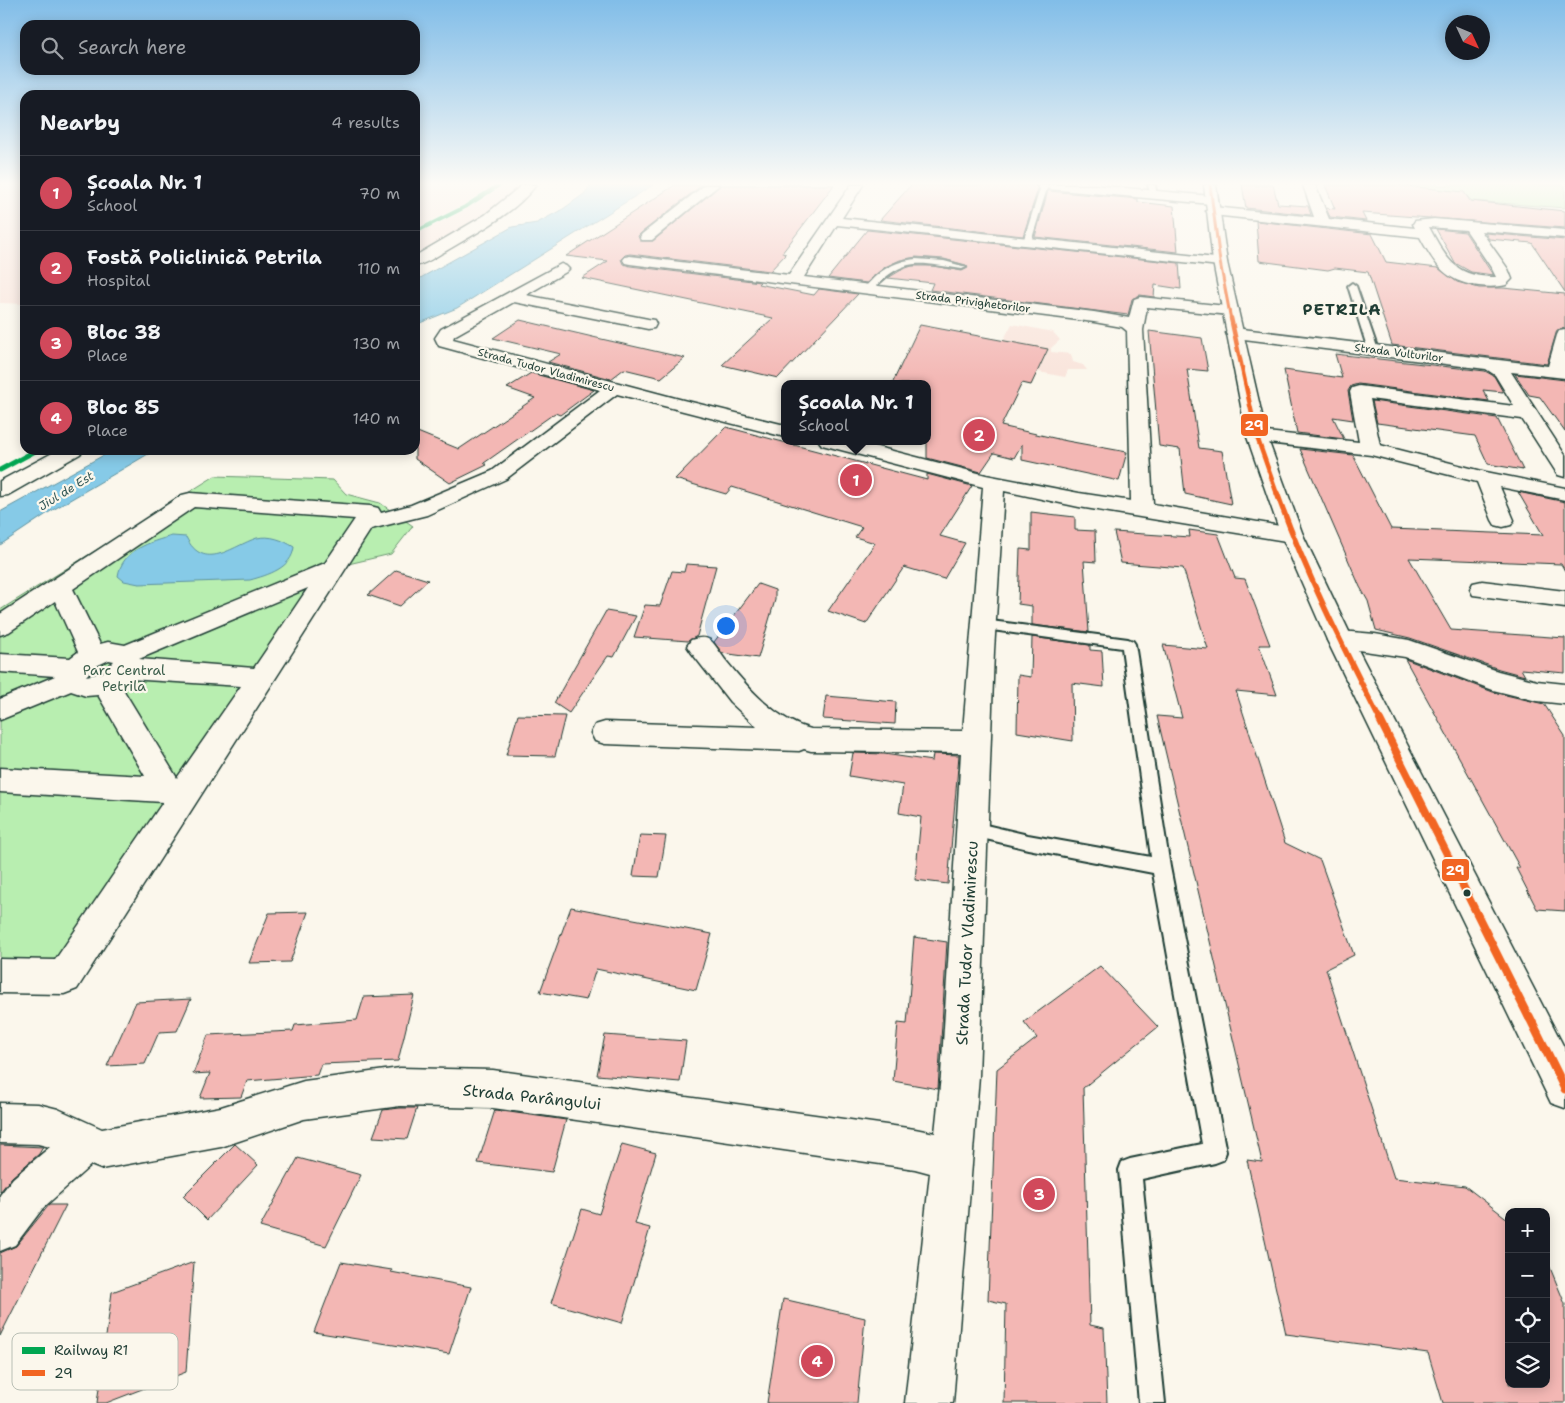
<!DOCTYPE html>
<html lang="en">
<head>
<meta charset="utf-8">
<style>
	:root { --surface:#171b24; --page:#242831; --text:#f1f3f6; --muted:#9ea1a6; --line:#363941; --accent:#d1495b }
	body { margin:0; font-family:"Shantell Sans",sans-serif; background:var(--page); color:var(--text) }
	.controls { position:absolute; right:15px; bottom:15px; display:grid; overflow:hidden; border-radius:10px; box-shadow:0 2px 12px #0003 }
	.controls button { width:45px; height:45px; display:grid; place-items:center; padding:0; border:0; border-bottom:1px solid var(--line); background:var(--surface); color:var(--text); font:25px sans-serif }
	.compass { position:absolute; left:1445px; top:15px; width:45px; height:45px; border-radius:50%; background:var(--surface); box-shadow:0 2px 12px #0003; rotate:134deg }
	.you { position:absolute; left:725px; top:625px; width:18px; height:18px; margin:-12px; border:4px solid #fff; border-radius:50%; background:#1a73e8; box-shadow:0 0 0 8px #1a73e833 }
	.badge { display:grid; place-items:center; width:32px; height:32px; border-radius:50%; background:var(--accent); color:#fff; font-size:16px; font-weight:700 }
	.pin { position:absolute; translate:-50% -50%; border:2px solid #fff; box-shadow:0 1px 5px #0006 }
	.popup { position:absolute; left:781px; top:380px; width:150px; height:65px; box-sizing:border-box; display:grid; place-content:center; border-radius:10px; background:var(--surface); filter:drop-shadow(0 1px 4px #0005); font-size:16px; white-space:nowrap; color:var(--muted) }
	.popup b { font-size:19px; color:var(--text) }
	.popup::after { content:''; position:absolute; left:50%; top:100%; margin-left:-10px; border:10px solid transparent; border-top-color:var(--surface) }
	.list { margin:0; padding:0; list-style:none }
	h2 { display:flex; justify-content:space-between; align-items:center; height:65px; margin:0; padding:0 20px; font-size:21px }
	h2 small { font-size:16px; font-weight:400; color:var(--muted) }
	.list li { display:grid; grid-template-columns:32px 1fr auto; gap:15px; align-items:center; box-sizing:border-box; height:75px; padding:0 20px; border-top:1px solid var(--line) }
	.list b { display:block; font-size:19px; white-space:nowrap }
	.list p { margin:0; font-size:16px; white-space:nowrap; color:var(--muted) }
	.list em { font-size:16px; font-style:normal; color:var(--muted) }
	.icon { flex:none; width:28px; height:28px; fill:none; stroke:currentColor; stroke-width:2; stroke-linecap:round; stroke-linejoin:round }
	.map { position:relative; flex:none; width:1565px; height:1403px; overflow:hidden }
	.search { position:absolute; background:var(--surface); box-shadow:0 2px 12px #0003; left:20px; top:20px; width:400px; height:55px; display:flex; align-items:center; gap:12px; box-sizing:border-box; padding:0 18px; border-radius:15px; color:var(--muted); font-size:19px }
	.panel { position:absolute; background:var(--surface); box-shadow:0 2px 12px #0003; left:20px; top:90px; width:400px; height:365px; border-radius:15px }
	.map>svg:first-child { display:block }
	.built { fill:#f9e4db }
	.green { fill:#b8eeb0; stroke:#6c9672 }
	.water { fill:#86cae7; stroke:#5d929f }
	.building { fill:#f3b7b4; stroke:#1f3d34 }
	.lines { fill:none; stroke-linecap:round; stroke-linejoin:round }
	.lane-casing { stroke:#1f3d34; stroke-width:4 }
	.street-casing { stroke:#1f3d34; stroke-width:3 }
	.secondary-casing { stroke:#1f3d34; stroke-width:3 }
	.lane { fill:#fbf7ec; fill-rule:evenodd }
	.street { fill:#fbf7ec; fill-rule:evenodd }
	.secondary { fill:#fbf7ec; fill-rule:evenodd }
	.bus-1-far4-casing { stroke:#fbf7ec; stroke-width:5 }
	.bus-1-far3-casing { stroke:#fbf7ec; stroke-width:7 }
	.bus-1-far2-casing { stroke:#fbf7ec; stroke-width:9 }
	.bus-1-far1-casing { stroke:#fbf7ec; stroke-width:11 }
	.bus-1-casing { stroke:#fbf7ec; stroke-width:13 }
	.bus-1-far4 { stroke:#f26522; stroke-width:3 }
	.bus-1-far3 { stroke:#f26522; stroke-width:4.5 }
	.bus-1-far2 { stroke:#f26522; stroke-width:5.5 }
	.bus-1-far1 { stroke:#f26522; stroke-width:8 }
	.bus-1 { stroke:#f26522; stroke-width:9 }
	.rail-1-far1-casing { stroke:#fbf7ec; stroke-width:5.5 }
	.rail-1-casing { stroke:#fbf7ec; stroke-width:8 }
	.rail-1-far1 { stroke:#00a651; stroke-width:4 }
	.rail-1 { stroke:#00a651; stroke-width:5 }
	.bus-dot { fill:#1f3d34; stroke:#fbf7ec; stroke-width:2 }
	.labels { text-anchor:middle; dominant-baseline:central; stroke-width:4.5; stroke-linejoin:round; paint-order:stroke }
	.far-street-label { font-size:11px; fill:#1f3d34; stroke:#fbf7ec }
	.far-water-label { font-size:12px; font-style:italic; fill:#345958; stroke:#fbf7ec }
	.park-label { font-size:14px; fill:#3e604d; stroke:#fbf7ec }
	.far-district-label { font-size:16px; font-weight:bold; letter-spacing:1px; fill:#1f3d34; stroke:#fbf7ec }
	.near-street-label { font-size:16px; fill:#1f3d34; stroke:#fbf7ec }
	.key { fill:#fbf7ec; stroke:#b9bfb5; stroke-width:1 }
	.key-label { font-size:14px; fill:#1f3d34 }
	.line-badge { stroke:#fbf7ec; stroke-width:2 }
	.badge-label { font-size:14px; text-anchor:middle; font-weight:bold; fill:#fff }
</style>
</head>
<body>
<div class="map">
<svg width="1565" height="1403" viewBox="0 0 1565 1403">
	<rect width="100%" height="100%" fill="#fbf7ec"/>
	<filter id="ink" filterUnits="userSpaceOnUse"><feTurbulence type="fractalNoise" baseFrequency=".02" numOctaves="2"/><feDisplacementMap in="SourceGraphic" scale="10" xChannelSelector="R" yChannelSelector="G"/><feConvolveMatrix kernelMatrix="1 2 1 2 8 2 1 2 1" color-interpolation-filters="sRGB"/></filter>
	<g filter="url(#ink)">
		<g class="built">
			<polygon points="0,185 25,185 25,304 0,303"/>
			<polygon points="415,185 524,185 498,207 415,254"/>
			<polygon points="1012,324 1053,332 1060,340 1051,348 1051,352 1071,354 1073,362 1083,365 1087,370 1068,370 1065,377 991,363"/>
		</g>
		<g class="green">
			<polygon points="1386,185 1565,185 1565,208 1472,201 1465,194"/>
			<polygon points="215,476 333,480 346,494 380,503 413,526 391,554 344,565 74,989 0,989 0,610"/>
		</g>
		<g class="water">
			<polygon points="591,185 653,185 457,308 415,325 415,281 512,227 537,223 563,209 584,194"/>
			<polygon points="113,450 155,450 51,511 0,545 0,512"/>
			<path d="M172,536L186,537C204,573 232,546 257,538C270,535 283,540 294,547C292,568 268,575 250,580L139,584L124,581L118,576C122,550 150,542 172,536Z"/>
		</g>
		<g class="building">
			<polygon points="675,185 702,185 641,233 638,236 640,241 653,241 721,185 834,185 782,253 786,254 770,271 630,254 625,255 621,259 623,264 630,266 760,282 758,284 814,295 819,289 858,294 778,378 722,365 773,318 582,278 608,261 566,256"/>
			<polygon points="911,185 1035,185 1038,189 1023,236 880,220"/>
			<polygon points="1242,185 1273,185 1278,204 1308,206 1311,215 1246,208"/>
			<polygon points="1325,185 1396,185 1464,192 1470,201 1565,211 1565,228 1362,213 1366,221 1330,217 1326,208 1335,209"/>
			<polygon points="1048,191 1138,199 1138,202 1174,206 1178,252 1035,237"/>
			<polygon points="1256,221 1372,234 1386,262 1438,268 1457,282 1479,288 1503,288 1565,294 1565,328 1557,330 1547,364 1392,345 1368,272 1335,268 1328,270 1259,261"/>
			<polygon points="1436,229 1465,232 1493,275 1471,272 1455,263"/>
			<polygon points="867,230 1179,263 1181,289 1155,285 1154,297 1140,295 1132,299 1128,315 930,290 933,283 888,278 903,269 912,266 933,266 962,271 968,268 966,265 944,259 916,257 900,260 885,267 867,283 828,278"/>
			<polygon points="1485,233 1565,240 1565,292 1532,243 1489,239"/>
			<polygon points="520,320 597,338 685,358 661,378 624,369 611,379 548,362 561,354 493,338"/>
			<polygon points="920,325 1048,349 1031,385 1022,383 1001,426 1067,441 1127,452 1119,481 1022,460 1022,444 1014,458 994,453 981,472 927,458 927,384 892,384"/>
			<polygon points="1149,331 1202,338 1208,371 1187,369 1199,448 1222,451 1231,504 1185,494 1180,449 1159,446"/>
			<polygon points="1335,354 1485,371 1494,376 1503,392 1483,390 1489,401 1358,384 1351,386 1348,391 1353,420 1333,417 1344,439 1297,433 1284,370 1342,378"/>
			<polygon points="531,373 594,390 560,415 555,413 484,463 487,465 450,483 415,459 415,431 459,449 535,398 507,388"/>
			<polygon points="1515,374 1565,380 1565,432 1540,397 1529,395"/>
			<polygon points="1372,401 1497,418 1523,470 1488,464 1475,436 1377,423"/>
			<polygon points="726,427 927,480 927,474 972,486 940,536 965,543 944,579 904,567 866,624 828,611 875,543 855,537 862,527 732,487 726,494 675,479"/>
			<polygon points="1300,449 1353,455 1391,529 1543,535 1518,492 1565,502 1565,571 1561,564 1409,558 1451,630 1565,638 1565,673 1521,669 1525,676 1499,669 1410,638 1376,630 1368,601 1360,587"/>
			<polygon points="1031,512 1075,517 1075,530 1095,531 1096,562 1084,561 1089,632 1032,625 1032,606 1018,604 1020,549 1031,550"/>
			<polygon points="1189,530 1218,534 1235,578 1245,579 1270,645 1259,645 1277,695 1236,691 1285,843 1320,860 1354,955 1326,969 1394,1178 1465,1186 1509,1220 1509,1384 1546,1384 1546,1258 1565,1304 1565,1403 1443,1403 1428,1353 1286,1334 1247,1160 1262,1162 1157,716 1182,718 1163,645 1208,649 1183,568 1121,563 1114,532 1190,537"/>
			<polygon points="686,564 716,566 697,636 688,641 634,637 645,605 660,606 672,571 684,572"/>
			<polygon points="396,570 428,580 400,606 368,595"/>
			<polygon points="758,584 775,590 775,600 758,658 722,653 714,642"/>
			<polygon points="606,611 636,616 614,657 608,656 569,713 554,703"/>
			<polygon points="1032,637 1090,645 1090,650 1102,651 1104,687 1072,683 1073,741 1017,732 1018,675 1031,677"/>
			<polygon points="1405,659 1493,692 1544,704 1565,736 1565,911 1537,909 1516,868 1520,868"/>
			<polygon points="826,696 896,702 895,724 823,719"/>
			<polygon points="518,715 565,716 555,756 506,755"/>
			<polygon points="853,753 884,754 932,761 933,754 959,755 948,884 915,880 921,817 899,813 903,785 849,776"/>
			<polygon points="640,835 666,836 659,877 633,876"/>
			<polygon points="571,907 712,934 696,990 596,969 586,1000 540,992"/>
			<polygon points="308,912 290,962 249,963 269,913"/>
			<polygon points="914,937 947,942 938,1089 893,1081 898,1023 907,1024"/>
			<polygon points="1100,966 1158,1027 1083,1088 1090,1325 1104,1328 1107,1403 1004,1403 1006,1304 988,1300 997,1069 1037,1038 1024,1022"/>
			<polygon points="414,995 398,1061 321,1064 317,1075 247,1081 241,1097 200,1098 210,1073 193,1074 208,1035 293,1031 295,1025 357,1020 364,997"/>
			<polygon points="191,999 177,1031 159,1032 145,1064 107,1066 136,1002"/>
			<polygon points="605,1035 686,1041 680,1082 597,1075"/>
			<polygon points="400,1108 417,1108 407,1139 373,1137 383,1110"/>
			<polygon points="495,1110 566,1120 552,1172 478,1163"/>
			<polygon points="235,1144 258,1165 207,1220 183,1196"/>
			<polygon points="622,1144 656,1153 635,1224 650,1228 622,1323 551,1303 582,1209 599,1214"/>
			<polygon points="0,1145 43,1147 39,1154 12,1177 0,1192"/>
			<polygon points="298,1158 361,1175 326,1246 260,1227"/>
			<polygon points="49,1205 66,1205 0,1336 0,1253 16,1246"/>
			<polygon points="194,1262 186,1372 106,1403 97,1403 112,1292"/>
			<polygon points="341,1262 392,1270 391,1272 471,1287 449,1354 314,1332"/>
			<polygon points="783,1299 865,1318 857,1403 767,1403"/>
		</g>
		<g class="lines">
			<defs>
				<g id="lane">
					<polygon points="1037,185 1045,185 1047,188 1031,242 1027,244 1023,242 1040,189"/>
					<polygon points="1148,185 1155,185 1157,197 1151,197"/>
					<path d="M916,259L944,261L966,267L962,269C916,262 904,256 870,292L863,290C877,272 893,261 916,259Z"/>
					<polygon points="1352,283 1356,286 1378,350 1376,352 1370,352 1368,350 1348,286"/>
					<polygon points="983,620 1128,639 1133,641 1135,644 1170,867 1226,1152 1223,1160 1215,1163 1142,1179 1165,1403 1139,1403 1119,1170 1122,1162 1130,1159 1202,1144 1153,873 1028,849 973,836 967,834 965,829 967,824 973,822 1028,835 1151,857 1122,648 978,628 976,625 978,622"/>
				</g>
				<g id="street">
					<polygon points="705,185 719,185 652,240 642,240 640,237 642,234"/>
					<path d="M851,185H863L842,218L1225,259L1227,262L1225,265L1220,266L837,225L804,277L1094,312L1129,318L1134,299L1140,297L1236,307L1238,310L1236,313L1230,315L1147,307L1143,330L1153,504L1292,528L1300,530L1303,535L1300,540L1292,542L1079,507L1004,491L994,651L979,1076L953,1403H905L930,1173L915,1169L493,1108L400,1106L304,1119L221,1147L101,1169L91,1165L43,1208L15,1245L0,1251V1195L13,1178L50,1147L38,1144L0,1143V1103L38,1104L58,1109L102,1129L221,1107L304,1081L400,1068L493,1070L915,1129L935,1133L941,1076L961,753L811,751L804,749L799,751L605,744L595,741L591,733L595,725L605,722L757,727L730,702L691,652L687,646L691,640C697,638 704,636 710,640C716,645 721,655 727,662C749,689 776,720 811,729L963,731L983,487L822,445L819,441H854L986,475L1079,493L1131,501L1127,331L1122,327L1094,322L630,264L625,263L623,260L625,257L630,256L789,275Z"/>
					<polygon points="1043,185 1093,185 1211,196 1218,200 1211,204 1049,189"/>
					<path d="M1303,185H1315L1329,219L1415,228L1413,224L1415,221L1434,219L1565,230V238L1481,231L1508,269L1512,279L1506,285C1498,287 1488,287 1479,286C1446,282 1435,265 1420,237L1213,215L1206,211L1213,207L1314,217ZM1429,227L1466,230L1492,269L1496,277C1455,277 1447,260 1429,227Z"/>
					<path d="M561,264L566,266L569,269L566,272L526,295L648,319L654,320L656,324L654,328L648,329L514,302L454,336L453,339L683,400L785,425V437L617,394L506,479L427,515L371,529L77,989L64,994L0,993V959L55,960L163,802L0,792V768L145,776L98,695L86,696L71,691L0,720V699L55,676L0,672V654L70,658L78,652L55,601L9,632L0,635V614L182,495L190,493L370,506L378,508L381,513L411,505L492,471L600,390L439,346L435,338L441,329ZM194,507L355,519L325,563L125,645L108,642L100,644L73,589ZM308,588L254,668L139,659ZM109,660L114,661L102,673L86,676L94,667ZM129,679L241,686L177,778L121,686Z"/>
					<polygon points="1234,328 1548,366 1557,335 1559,331 1565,330 1565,378 1511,372 1565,455 1565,477 1558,475 1522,419 1370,399 1380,445 1486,472 1565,488 1565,500 1500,487 1514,520 1511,525 1503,527 1495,525 1492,520 1477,482 1371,455 1250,441 1247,437 1250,433 1257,431 1359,442 1350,392 1352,388 1359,386 1514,406 1495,375 1486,369 1228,337 1226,333 1228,329"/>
					<polygon points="1482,581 1565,591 1565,607 1473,595 1470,589 1473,583"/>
					<polygon points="1340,631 1375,634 1409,640 1498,671 1537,681 1565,684 1565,704 1537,701 1493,690 1405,657 1331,646 1327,640 1331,634"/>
				</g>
				<g id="secondary">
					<path d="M522,185H536C514,214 476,233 446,251C436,256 426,264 415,266V256L485,215Z"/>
					<polygon points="1204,185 1216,185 1227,262 1267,437 1303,535 1353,640 1565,1049 1565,1108 1551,1103 1327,640 1281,535 1247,437 1213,262"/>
					<polygon points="58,450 83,450 80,454 8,495 0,496 0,481"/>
				</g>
			</defs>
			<use href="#lane" class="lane-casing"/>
			<use href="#street" class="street-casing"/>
			<use href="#secondary" class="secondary-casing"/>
			<use href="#lane" class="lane"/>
			<use href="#street" class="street"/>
			<use href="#secondary" class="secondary"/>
			<defs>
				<polyline id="bus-1-far4" points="1210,185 1220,262 1231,320"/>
				<polyline id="bus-1-far3" points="1231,318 1257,437 1277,494"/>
				<path id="bus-1-far2" d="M1277,493C1305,572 1343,647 1381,722"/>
				<polyline id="bus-1-far1" points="1380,720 1529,1018"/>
				<polyline id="bus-1" points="1529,1016 1565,1089"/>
			</defs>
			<use href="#bus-1-far4" class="bus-1-far4-casing"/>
			<use href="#bus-1-far3" class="bus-1-far3-casing"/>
			<use href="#bus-1-far2" class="bus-1-far2-casing"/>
			<use href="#bus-1-far1" class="bus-1-far1-casing"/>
			<use href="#bus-1" class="bus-1-casing"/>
			<use href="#bus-1-far4" class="bus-1-far4"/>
			<use href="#bus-1-far3" class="bus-1-far3"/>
			<use href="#bus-1-far2" class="bus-1-far2"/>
			<use href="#bus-1-far1" class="bus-1-far1"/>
			<use href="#bus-1" class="bus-1"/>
			<defs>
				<polyline id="rail-1-far1" points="415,232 465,207 499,185"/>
				<polyline id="rail-1" points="0,470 37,450"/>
			</defs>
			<use href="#rail-1-far1" class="rail-1-far1-casing"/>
			<use href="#rail-1" class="rail-1-casing"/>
			<use href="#rail-1-far1" class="rail-1-far1"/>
			<use href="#rail-1" class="rail-1"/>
		</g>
	</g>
	<linearGradient id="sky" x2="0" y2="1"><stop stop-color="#81bde8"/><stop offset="0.48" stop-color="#fdfbf6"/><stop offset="1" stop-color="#fdfbf6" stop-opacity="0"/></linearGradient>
	<rect width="1565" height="382" fill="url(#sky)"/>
	<circle class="bus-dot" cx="1467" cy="893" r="4.5"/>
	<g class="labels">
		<g class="far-street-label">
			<text transform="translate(973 302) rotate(7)">Strada Privighetorilor</text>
			<text transform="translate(1399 353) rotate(7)">Strada Vulturilor</text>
			<text transform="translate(546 370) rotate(15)">Strada Tudor Vladimirescu</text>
		</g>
		<g class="far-water-label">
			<text transform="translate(66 491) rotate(-32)">Jiul de Est</text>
		</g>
		<g class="park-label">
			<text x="124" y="670">Parc Central<tspan x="124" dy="16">Petrila</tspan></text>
		</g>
		<g class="far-district-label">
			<text x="1342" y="309">PETRILA</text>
		</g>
		<g class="near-street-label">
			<text transform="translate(967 943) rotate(-87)">Strada Tudor Vladimirescu</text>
			<text transform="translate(532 1097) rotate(6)">Strada Parângului</text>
		</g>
	</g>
	<rect x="12" y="1333" width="166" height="57" rx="8" class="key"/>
	<rect x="22" y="1347" width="23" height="7" fill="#00a651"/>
	<rect x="22" y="1370" width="23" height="6" fill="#f26522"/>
	<g class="key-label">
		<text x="54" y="1355">Railway R1</text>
		<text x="54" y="1378">29</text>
	</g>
	<g class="line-badge">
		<rect x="1240" y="413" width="29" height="24" rx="5" fill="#f26522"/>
		<rect x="1441" y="858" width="29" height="24" rx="5" fill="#f26522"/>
	</g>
	<g class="badge-label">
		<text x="1254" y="430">29</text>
		<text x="1455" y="875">29</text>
	</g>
</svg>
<div class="controls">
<button>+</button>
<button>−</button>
<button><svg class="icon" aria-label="locate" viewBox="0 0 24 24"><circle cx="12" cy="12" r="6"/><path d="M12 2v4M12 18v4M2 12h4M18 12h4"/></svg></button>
<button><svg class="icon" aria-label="layers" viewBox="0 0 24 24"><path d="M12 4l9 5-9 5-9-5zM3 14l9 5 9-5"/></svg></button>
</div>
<svg class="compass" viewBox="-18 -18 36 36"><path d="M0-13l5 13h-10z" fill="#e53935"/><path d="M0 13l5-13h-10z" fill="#9ea1a6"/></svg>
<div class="you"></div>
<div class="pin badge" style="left:856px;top:480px">1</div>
<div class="popup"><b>Școala Nr. 1</b>School</div>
<div class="pin badge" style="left:979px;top:435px">2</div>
<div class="pin badge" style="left:1039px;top:1194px">3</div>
<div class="pin badge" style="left:817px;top:1361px">4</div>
<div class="search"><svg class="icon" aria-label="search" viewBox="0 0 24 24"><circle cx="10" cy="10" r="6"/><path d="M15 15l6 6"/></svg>Search here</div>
<section class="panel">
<h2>Nearby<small>4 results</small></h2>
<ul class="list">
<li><span class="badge">1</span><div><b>Școala Nr. 1</b><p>School</p></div><em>70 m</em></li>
<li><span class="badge">2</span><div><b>Fostă Policlinică Petrila</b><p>Hospital</p></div><em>110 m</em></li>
<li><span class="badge">3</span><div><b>Bloc 38</b><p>Place</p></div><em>130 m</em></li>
<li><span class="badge">4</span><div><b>Bloc 85</b><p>Place</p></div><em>140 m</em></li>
</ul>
</section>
</div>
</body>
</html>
